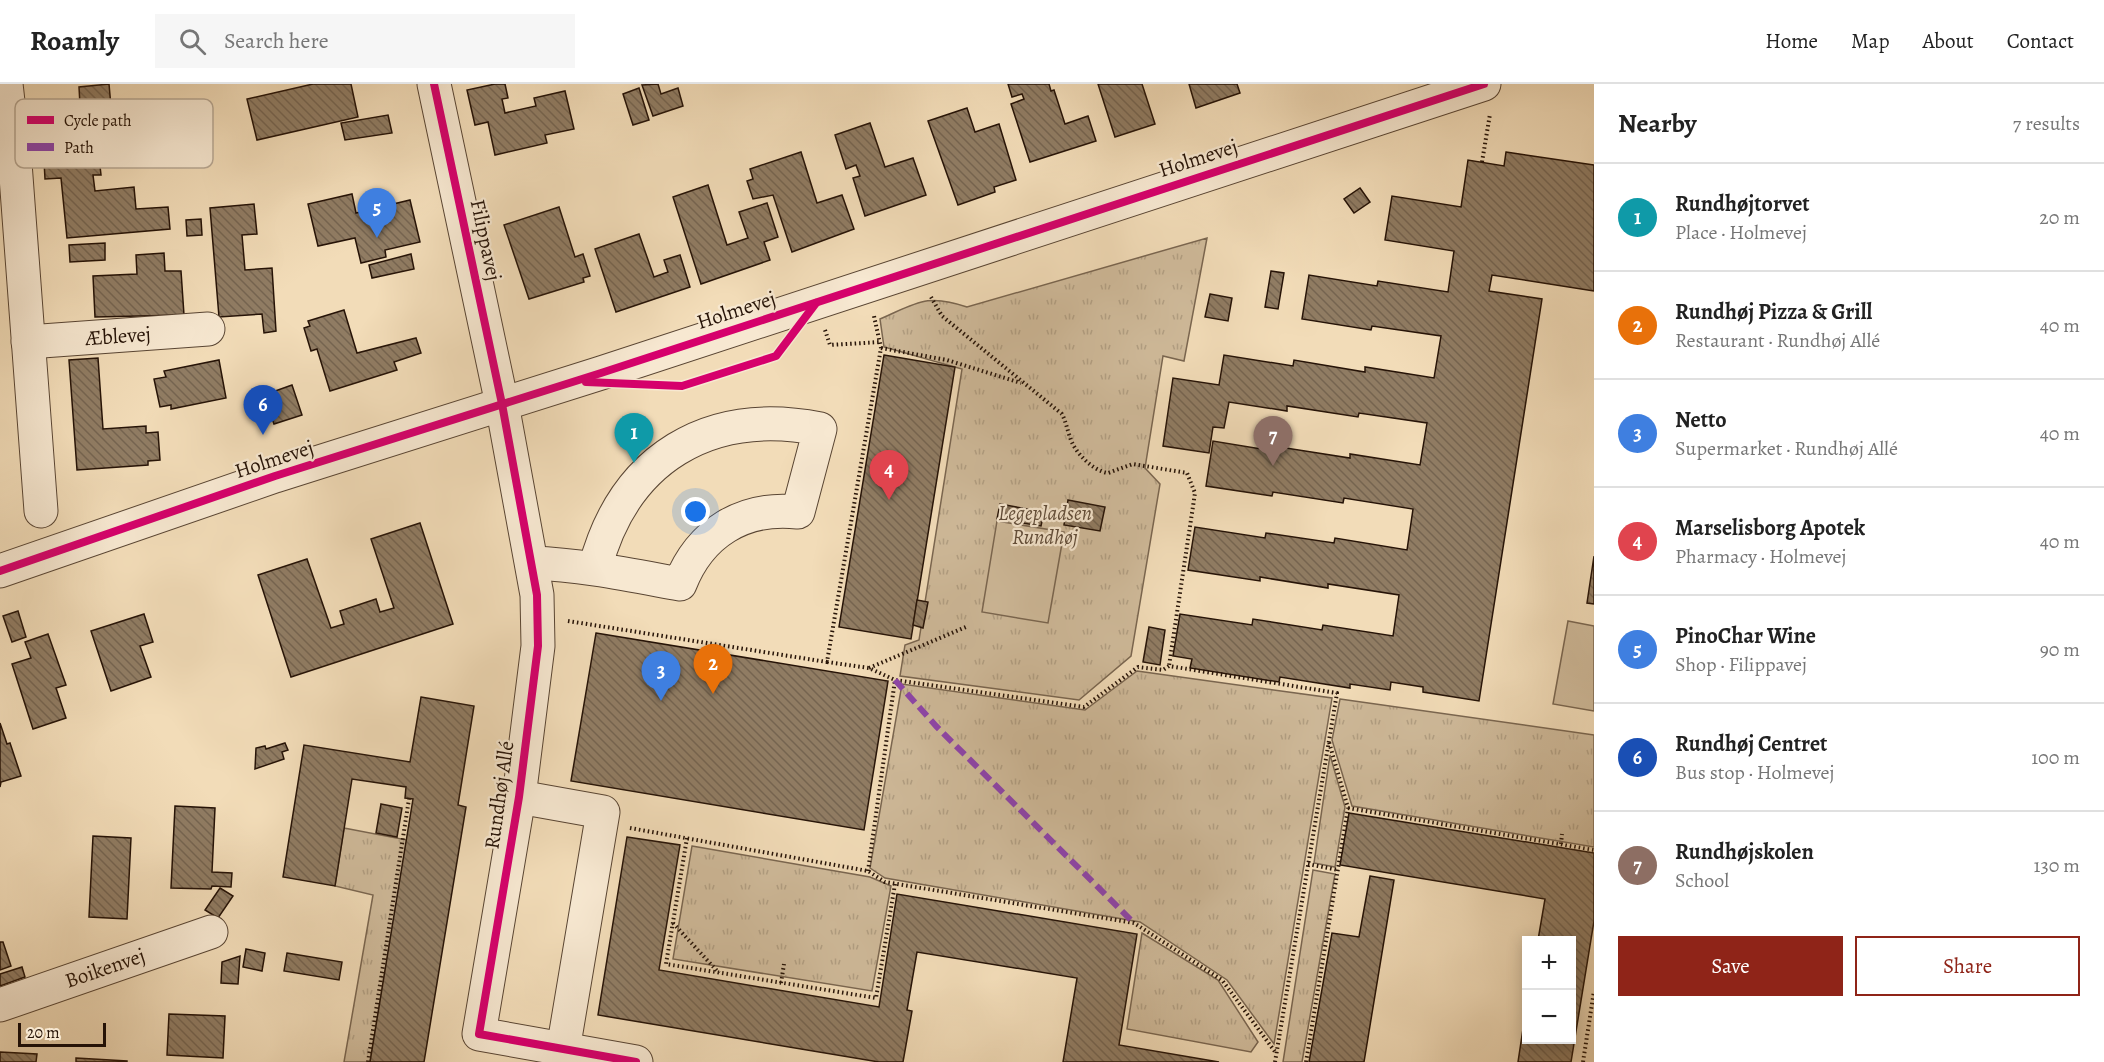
<!DOCTYPE html>
<html lang="en">
<head>
<meta charset="utf-8">
<style>
	:root { --surface:#fff; --page:#f6f6f6; --text:#222; --muted:#767676; --line:#e0e0e0; --accent:#8f2418 }
	body { margin:0; font-family:Alegreya,serif; background:var(--page); color:var(--text) }
	.controls { position:absolute; right:18px; bottom:18px; display:grid; overflow:hidden; border-radius:0px; box-shadow:0 3px 15px #0003 }
	.controls button { width:54px; height:54px; display:grid; place-items:center; padding:0; border:0; border-bottom:2px solid var(--line); background:var(--surface); color:var(--text); font:30px sans-serif }
	.scale { position:absolute; left:18px; bottom:15px; width:88px; box-sizing:border-box; padding-left:6px; border:3px solid #261307; border-top:0; font-size:16px; line-height:21px; white-space:nowrap; color:#261307; -webkit-text-stroke:4px #f7e8d1; paint-order:stroke }
	.you { position:absolute; left:696px; top:428px; width:21px; height:21px; margin:-15px; border:4px solid #fff; border-radius:50%; background:#1a73e8; box-shadow:0 0 0 9px #1a73e833 }
	.badge { display:grid; place-items:center; width:39px; height:39px; border-radius:50%; background:var(--accent); color:#fff; font-size:20px; font-weight:700 }
	.pin { position:absolute; translate:-50% -50px; filter:drop-shadow(0 2px 3px #0008) }
	.pin::after { content:''; position:absolute; top:32px; width:21px; height:18px; background:inherit; clip-path:polygon(0 0,100% 0,50% 100%) }
	.list { margin:0; padding:0; list-style:none }
	h2 { display:flex; justify-content:space-between; align-items:center; height:78px; margin:0; padding:0 24px; font-size:26px }
	h2 small { font-size:20px; font-weight:400; color:var(--muted) }
	.list li { display:grid; grid-template-columns:39px 1fr auto; gap:18px; align-items:center; box-sizing:border-box; height:108px; padding:0 24px; border-top:2px solid var(--line) }
	.list b { display:block; font-size:22px; white-space:nowrap }
	.list p { margin:0; font-size:20px; white-space:nowrap; color:var(--muted) }
	.list em { font-size:20px; font-style:normal; color:var(--muted) }
	.actions { display:flex; gap:12px; padding:18px 24px }
	.actions a { flex:1; padding:14px 0; border:2px solid var(--accent); border-radius:0px; text-align:center; font-size:21px; color:var(--accent) }
	.actions .main { background:var(--accent); color:#fff }
	.icon { flex:none; width:33px; height:33px; fill:none; stroke:currentColor; stroke-width:2; stroke-linecap:round; stroke-linejoin:round }
	.map { position:relative; flex:none; width:1594px; height:978px; overflow:hidden }
	header { display:flex; align-items:center; gap:36px; box-sizing:border-box; height:84px; padding:0 30px; background:var(--surface); border-bottom:2px solid var(--line) }
	header strong { font-size:28px }
	nav { display:flex; gap:33px; margin-inline-start:auto; font-size:21px }
	.search { width:420px; height:54px; background:var(--page); display:flex; align-items:center; gap:15px; box-sizing:border-box; padding:0 21px; border-radius:0px; color:var(--muted); font-size:22px }
	main { display:flex }
	aside { flex:1; background:var(--surface) }
	.map>svg:first-child { display:block }
	.grass { fill:url(#grass-tufts); stroke:#7a6650; stroke-width:1.5 }
	.garden { fill:#cfba9a; stroke:#7a6650; stroke-width:1.5 }
	.building { fill:url(#building-back-hatch); stroke:#261307; stroke-width:1.5 }
	.lines { fill:none; stroke-linecap:round; stroke-linejoin:round }
	.minor-casing { stroke:#594533; stroke-width:35 }
	.path { stroke:#261307; stroke-width:4; stroke-dasharray:1.5 3; stroke-linecap:butt }
	.minor { stroke:#f7e8d1; stroke-width:33 }
	.quiet { stroke:#8e44ad; stroke-width:6; stroke-dasharray:12 6; stroke-linecap:butt }
	.cycleway-casing { stroke:#f7e8d1; stroke-width:11 }
	.cycleway { stroke:#d6006c; stroke-width:8 }
	.labels { text-anchor:middle; dominant-baseline:central; stroke-width:4.5; stroke-linejoin:round; paint-order:stroke }
	.street-label { font-size:21px; fill:#261307; stroke:#f7e8d1 }
	.park-label { font-size:21px; font-style:italic; fill:#614d3a; stroke:#f7e8d1 }
	.key { fill:#f7e8d1; stroke:#b8a894; stroke-width:1.5 }
	.key-label { font-size:16px; fill:#261307 }
</style>
</head>
<body>
<header>
<strong>Roamly</strong>
<div class="search"><svg class="icon" aria-label="search" viewBox="0 0 24 24"><circle cx="10" cy="10" r="6"/><path d="M15 15l6 6"/></svg>Search here</div>
<nav><a>Home</a><a>Map</a><a>About</a><a>Contact</a></nav>
</header>
<main>
<div class="map">
<svg width="1594" height="978" viewBox="0 0 1594 978">
	<defs>
		<pattern id="grass-tufts" width="24" height="20" patternUnits="userSpaceOnUse" patternTransform="scale(1.5)"><rect width="24" height="20" fill="#cfba9a"/><path d="M3 7l-1-3M5 7V3M7 7l1-3M15 17l-1-3M17 17v-4M19 17l1-3" fill="none" stroke="#b29f83"/></pattern>
		<pattern id="building-back-hatch" width="6" height="6" patternUnits="userSpaceOnUse" patternTransform="scale(1.5)"><rect width="6" height="6" fill="#907c63"/><path d="M-1 5l2 2M0 0l6 6M5-1l2 2" fill="none" stroke="#756450"/></pattern>
	</defs>
	<rect width="100%" height="100%" fill="#f2dcb8"/>
	<filter id="stains"><feTurbulence type="fractalNoise" baseFrequency=".00333" numOctaves="4"/><feColorMatrix values="0 0 0 0 .2 0 0 0 0 .09 0 0 0 0 .02 0 0 0 .5 -.17"/></filter>
	<radialGradient id="worn" r=".72"><stop offset=".6" stop-color="#630" stop-opacity="0"/><stop offset="1" stop-color="#630" stop-opacity=".3"/></radialGradient>
	<g class="grass">
		<path d="M1207,154L1184,277L1163,272L1145,384L1160,400L1131,572L1079,616L900,592L905,561L919,556L962,285L884,263L880,235C917,219 927,209 967,223Z"/>
		<polygon points="1137,587 1332,614 1274,960 1227,896 1140,838 885,794 870,784 902,600 1085,626"/>
		<polygon points="1340,615 1594,651 1594,763 1352,722 1332,656"/>
		<polygon points="1330,671 1345,723 1335,783 1314,779"/>
		<polygon points="344,744 407,756 370,978 344,978 373,811 335,802"/>
		<polygon points="692,762 870,793 891,802 872,907 673,875"/>
		<polygon points="1313,786 1335,790 1302,978 1283,978"/>
		<polygon points="1142,849 1218,896 1258,958 1251,968 1127,945"/>
	</g>
	<g class="garden">
		<polygon points="997,437 1064,448 1048,539 982,528"/>
		<polygon points="1568,537 1594,542 1594,627 1553,620"/>
	</g>
	<g class="building">
		<polygon points="109,0 114,56 158,51 159,64 119,70 117,58 54,64 50,24 80,21 79,3"/>
		<polygon points="313,0 351,0 358,33 257,56 247,15"/>
		<polygon points="495,0 505,0 508,14 502,15 505,29 536,22 534,14 565,7 574,45 545,51 547,59 495,71 488,38 475,41 467,6"/>
		<polygon points="658,0 661,10 678,4 683,22 653,32 642,1"/>
		<polygon points="1008,0 1049,0 1051,7 1054,6 1065,40 1088,32 1096,57 1030,78 1011,20 1024,15 1022,10 1012,13"/>
		<polygon points="1098,0 1142,0 1155,40 1115,53"/>
		<polygon points="1189,0 1237,0 1240,9 1196,24"/>
		<polygon points="639,4 649,36 633,41 623,10"/>
		<polygon points="967,24 975,48 999,40 1016,96 994,103 995,108 958,121 928,37"/>
		<polygon points="388,31 392,49 345,56 341,39"/>
		<polygon points="870,39 885,83 913,74 926,111 865,132 853,94 860,92 856,81 846,85 835,51"/>
		<polygon points="801,68 817,119 842,111 854,145 792,168 773,111 753,115 747,97 753,95 750,85"/>
		<polygon points="1506,68 1594,81 1594,207 1492,191 1489,207 1542,215 1479,617 1423,608 1423,603 1391,598 1390,606 1350,600 1350,604 1280,593 1279,598 1190,584 1192,575 1173,572 1180,530 1252,541 1253,535 1322,546 1323,541 1393,552 1399,511 1328,500 1328,504 1260,493 1260,497 1188,486 1195,443 1265,454 1266,449 1334,459 1335,454 1407,466 1413,425 1344,414 1343,419 1273,408 1272,412 1206,402 1213,357 1279,368 1280,363 1350,374 1350,370 1420,381 1427,339 1359,329 1358,333 1287,322 1287,327 1229,318 1224,344 1213,343 1209,369 1163,362 1173,294 1219,301 1224,271 1293,282 1294,276 1365,288 1365,283 1434,294 1441,252 1372,242 1371,246 1302,235 1309,191 1377,202 1378,197 1448,208 1454,167 1385,156 1392,112 1461,123 1468,76 1504,82"/>
		<polygon points="99,73 101,91 93,91 95,107 134,103 136,125 168,123 170,145 67,154 61,94 45,95 44,77"/>
		<polygon points="708,101 727,161 748,154 739,128 767,119 778,153 764,158 770,176 701,200 673,113"/>
		<polygon points="1360,104 1370,118 1354,129 1344,115"/>
		<polygon points="352,110 356,129 410,116 420,158 385,166 386,173 361,179 355,154 318,162 308,120"/>
		<polygon points="254,120 257,150 242,151 245,186 272,184 276,247 264,249 262,230 219,233 210,124"/>
		<polygon points="559,123 575,173 583,170 590,192 583,194 584,198 529,215 504,141"/>
		<polygon points="201,135 202,151 187,152 186,136"/>
		<polygon points="639,150 654,193 668,188 664,176 680,171 690,203 616,228 595,165"/>
		<polygon points="105,159 105,176 70,178 69,161"/>
		<polygon points="164,169 165,187 181,187 184,231 95,233 93,192 137,190 136,171"/>
		<polygon points="411,170 414,185 372,194 369,181"/>
		<polygon points="1271,187 1284,189 1278,225 1265,223"/>
		<polygon points="1210,210 1232,214 1228,237 1205,233"/>
		<polygon points="344,226 357,269 416,254 421,269 394,278 397,286 330,307 317,265 311,267 304,244 310,242 308,237"/>
		<polygon points="884,271 955,283 911,555 839,543"/>
		<polygon points="98,274 103,345 146,342 146,349 158,348 160,376 148,377 148,381 77,386 69,276"/>
		<polygon points="219,276 226,314 171,325 171,321 160,323 154,295 166,293 164,287"/>
		<polygon points="292,301 302,331 274,340 264,311"/>
		<polygon points="1068,416 1105,423 1100,447 1064,441"/>
		<polygon points="1000,420 1044,428 1041,442 997,435"/>
		<polygon points="420,439 453,540 291,593 258,491 307,475 331,544 344,540 340,527 376,515 380,528 394,524 371,455"/>
		<polygon points="1594,472 1594,520 1587,519"/>
		<polygon points="917,516 928,518 923,544 913,541"/>
		<polygon points="18,527 26,553 12,558 3,532"/>
		<polygon points="144,530 153,558 140,562 151,593 111,607 91,547"/>
		<polygon points="1149,543 1165,546 1160,581 1143,578"/>
		<polygon points="596,549 888,597 864,746 571,697"/>
		<polygon points="48,550 66,601 56,604 66,634 33,645 12,580 31,574 25,558"/>
		<polygon points="421,613 474,622 458,721 466,723 424,978 370,978 413,715 405,714 406,703 352,695 335,802 283,793 304,661 410,678"/>
		<polygon points="0,639 7,660 10,659 21,692 1,698 0,703"/>
		<polygon points="285,659 288,666 282,668 284,675 255,685 256,664 265,662 266,665"/>
		<polygon points="381,720 402,724 397,753 376,749"/>
		<polygon points="175,722 215,724 212,788 232,789 231,803 212,802 211,805 171,804"/>
		<polygon points="1349,729 1594,769 1594,837 1571,978 1518,978 1526,925 1526,956 1572,956 1572,856 1538,856 1545,815 1340,781"/>
		<polygon points="93,752 131,754 127,835 89,833"/>
		<polygon points="627,753 680,761 659,886 879,923 897,810 1137,850 1119,961 1219,978 1063,978 1077,894 917,868 907,926 912,927 903,978 879,978 598,931"/>
		<polygon points="1370,792 1394,796 1364,978 1309,978 1332,849 1359,853"/>
		<polygon points="220,804 233,812 218,834 205,826"/>
		<polygon points="0,858 3,858 11,882 0,886"/>
		<polygon points="246,865 265,869 262,887 243,883"/>
		<polygon points="287,869 342,878 339,896 284,887"/>
		<polygon points="240,872 238,900 221,899 222,878"/>
		<polygon points="22,883 25,893 0,902 0,890"/>
		<polygon points="169,930 225,932 223,974 167,971"/>
		<polygon points="0,968 37,970 36,978 0,978"/>
		<polygon points="76,974 127,977 127,978 76,978"/>
	</g>
	<g class="lines">
		<defs>
			<g id="minor">
				<polyline points="6,0 15,79 41,427"/>
				<polyline points="434,0 502,320 537,511 538,562 519,713 479,950 636,978"/>
				<polyline points="28,258 208,245"/>
				<path d="M532,479C582,481 630,491 680,500C700,449 743,422 798,428L820,345C709,323 624,374 595,484"/>
				<polyline points="0,487 275,392 601,289 1484,0"/>
				<polyline points="519,713 603,728 563,966"/>
				<polyline points="0,921 211,848"/>
			</g>
		</defs>
		<use href="#minor" class="minor-casing"/>
		<g class="path">
			<polyline points="1482,78 1490,30"/>
			<path d="M931,213L942,232L1062,330C1066,338 1067,345 1070,353C1074,368 1093,387 1108,389L1133,380L1187,389L1195,409L1169,582"/>
			<polyline points="825,246 830,261 880,258"/>
			<polyline points="881,264 947,276 1021,299"/>
			<polyline points="568,537 827,578 881,264 874,232"/>
			<polyline points="827,578 869,584 895,596 1084,623 1138,583 1163,586 1169,582 1337,609 1275,978"/>
			<polyline points="869,584 966,543"/>
			<polyline points="1348,724 1594,766"/>
			<polyline points="630,744 868,787 885,798 1134,839 1222,896 1276,969"/>
			<polyline points="687,754 666,880 876,914 895,800"/>
			<polyline points="1561,760 1562,750"/>
			<polyline points="1308,780 1338,786"/>
			<polyline points="868,787 895,596"/>
			<polyline points="673,839 719,889"/>
			<polyline points="781,899 784,880"/>
			<polyline points="368,978 409,715"/>
			<polyline points="1306,978 1348,724 1329,658"/>
			<polyline points="1583,978 1594,907"/>
		</g>
		<use href="#minor" class="minor"/>
		<polyline class="quiet" points="895,596 936,642 1134,839"/>
		<defs>
			<g id="cycleway">
				<polyline points="434,0 502,320 537,511 538,562 519,713 479,950 636,978"/>
				<polyline points="586,298 682,302 776,272 816,219"/>
				<polyline points="0,487 275,392 601,289 1484,0"/>
			</g>
		</defs>
		<use href="#cycleway" class="cycleway-casing"/>
		<use href="#cycleway" class="cycleway"/>
	</g>
	<g class="labels">
		<g class="street-label">
			<text transform="translate(1198 74) rotate(-18)">Holmevej</text>
			<text transform="translate(486 156) rotate(78)">Filippavej</text>
			<text transform="translate(736 226) rotate(-18)">Holmevej</text>
			<text transform="translate(118 252) rotate(-4)">Æblevej</text>
			<text transform="translate(274 375) rotate(-18)">Holmevej</text>
			<text transform="translate(499 711) rotate(-82)">Rundhøj Allé</text>
			<text transform="translate(105 884) rotate(-19)">Boikenvej</text>
		</g>
		<g class="park-label">
			<text x="1045" y="429">Legepladsen<tspan x="1045" dy="24">Rundhøj</tspan></text>
		</g>
	</g>
	<rect x="15" y="15" width="198" height="69" rx="9" class="key"/>
	<rect x="27" y="32" width="27" height="8" fill="#d6006c"/>
	<rect x="27" y="59" width="27" height="8" fill="#8e44ad"/>
	<g class="key-label">
		<text x="64" y="42">Cycle path</text>
		<text x="64" y="69">Path</text>
	</g>
	<rect width="100%" height="100%" filter="url(#stains)"/>
	<rect width="100%" height="100%" fill="url(#worn)"/>
</svg>
<div class="controls">
<button>+</button>
<button>−</button>
</div>
<div class="scale">20 m</div>
<div class="you"></div>
<div class="pin badge" style="left:634px;top:379px;background:#0f9aa8">1</div>
<div class="pin badge" style="left:713px;top:610px;background:#e8710a">2</div>
<div class="pin badge" style="left:661px;top:617px;background:#3f7fe0">3</div>
<div class="pin badge" style="left:889px;top:416px;background:#e0444e">4</div>
<div class="pin badge" style="left:377px;top:154px;background:#3f7fe0">5</div>
<div class="pin badge" style="left:263px;top:351px;background:#1a4fb4">6</div>
<div class="pin badge" style="left:1273px;top:382px;background:#8d6e63">7</div>
</div>
<aside>
<h2>Nearby<small>7 results</small></h2>
<ul class="list">
<li><span class="badge" style="background:#0f9aa8">1</span><div><b>Rundhøjtorvet</b><p>Place · Holmevej</p></div><em>20 m</em></li>
<li><span class="badge" style="background:#e8710a">2</span><div><b>Rundhøj Pizza &amp; Grill</b><p>Restaurant · Rundhøj Allé</p></div><em>40 m</em></li>
<li><span class="badge" style="background:#3f7fe0">3</span><div><b>Netto</b><p>Supermarket · Rundhøj Allé</p></div><em>40 m</em></li>
<li><span class="badge" style="background:#e0444e">4</span><div><b>Marselisborg Apotek</b><p>Pharmacy · Holmevej</p></div><em>40 m</em></li>
<li><span class="badge" style="background:#3f7fe0">5</span><div><b>PinoChar Wine</b><p>Shop · Filippavej</p></div><em>90 m</em></li>
<li><span class="badge" style="background:#1a4fb4">6</span><div><b>Rundhøj Centret</b><p>Bus stop · Holmevej</p></div><em>100 m</em></li>
<li><span class="badge" style="background:#8d6e63">7</span><div><b>Rundhøjskolen</b><p>School</p></div><em>130 m</em></li>
</ul>
<div class="actions"><a class="main">Save</a><a>Share</a></div>
</aside>
</main>
</body>
</html>
